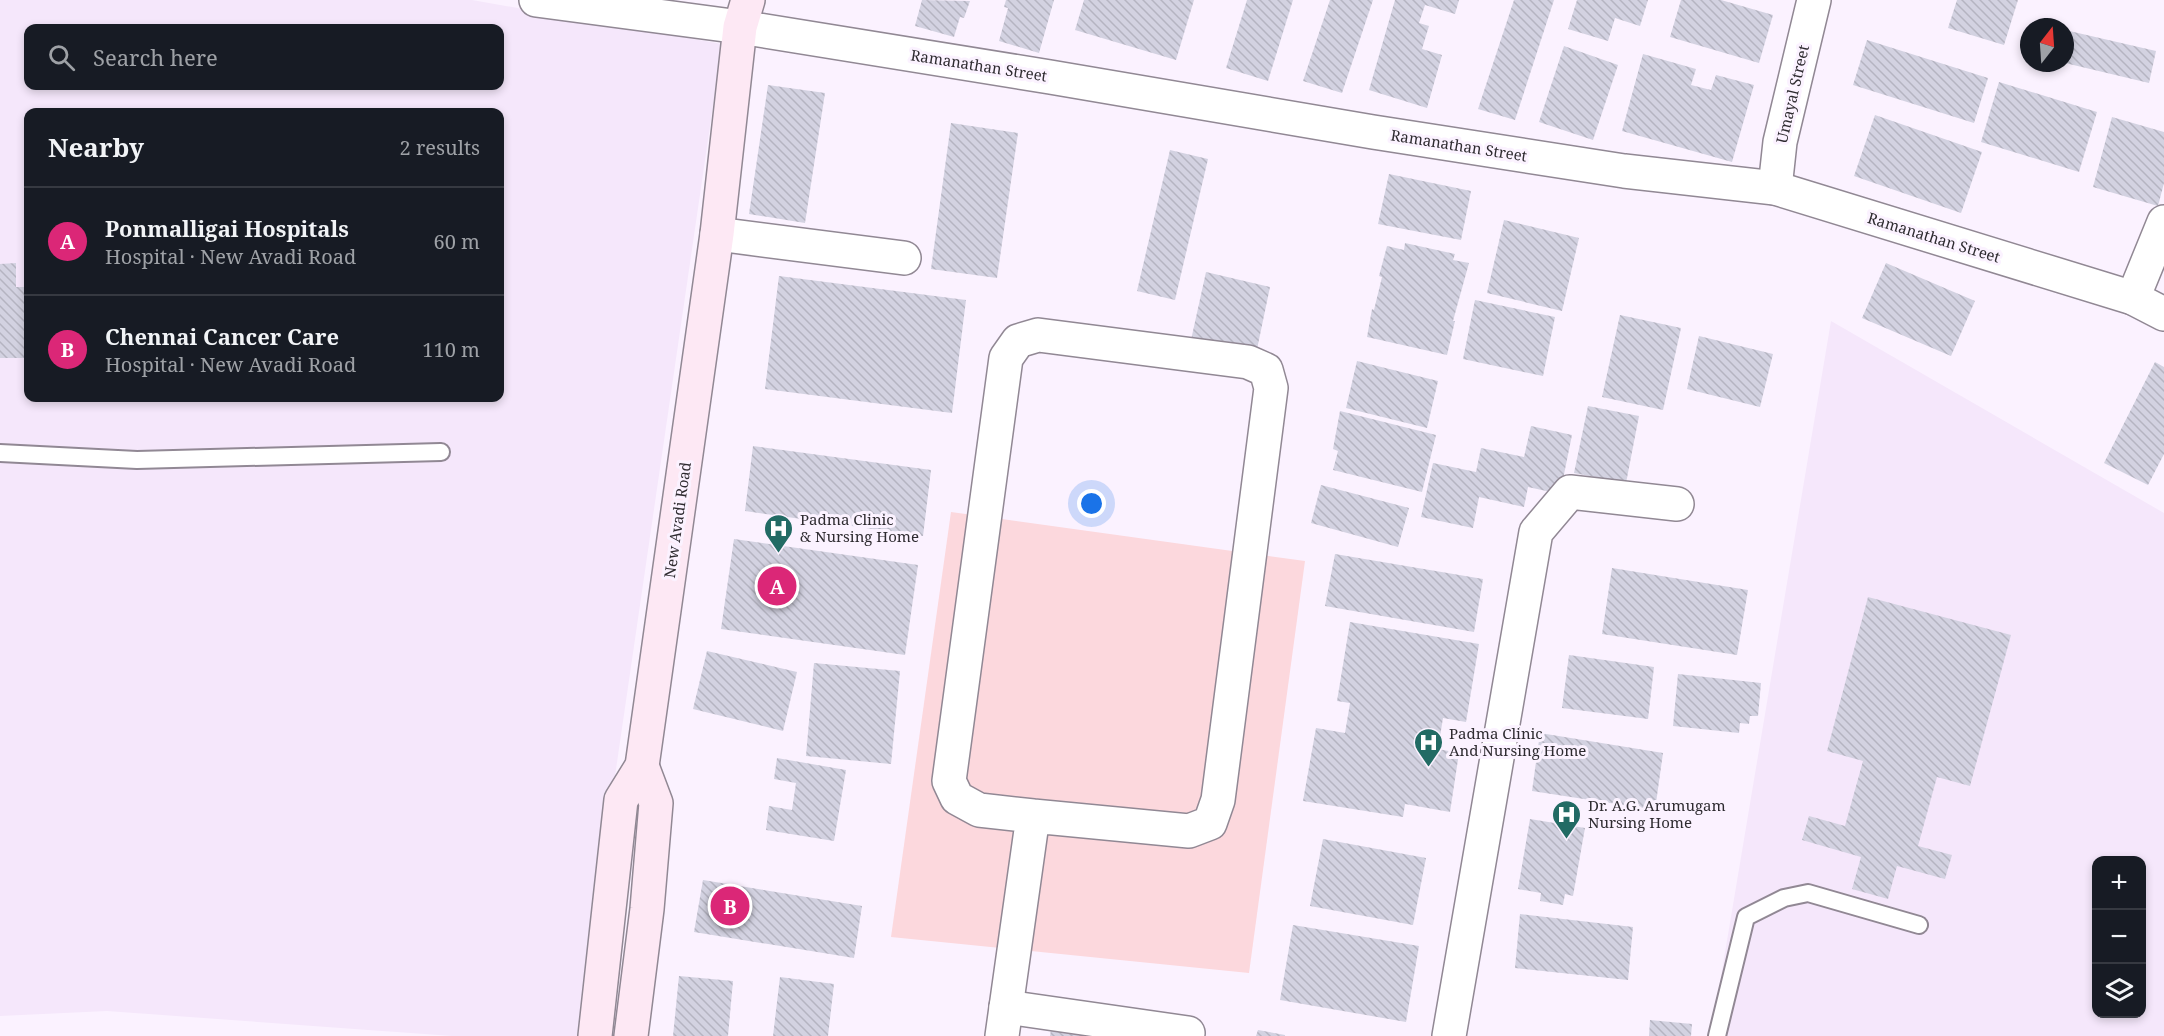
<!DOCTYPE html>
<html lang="en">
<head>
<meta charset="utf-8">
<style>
	:root { --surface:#171b24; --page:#242831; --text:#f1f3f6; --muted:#9ea1a6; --line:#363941; --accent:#db2777 }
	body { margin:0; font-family:"Noto Serif",serif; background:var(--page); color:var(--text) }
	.controls { position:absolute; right:18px; bottom:18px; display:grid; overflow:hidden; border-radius:12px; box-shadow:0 3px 9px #0003 }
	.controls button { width:54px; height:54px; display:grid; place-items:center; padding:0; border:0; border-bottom:2px solid var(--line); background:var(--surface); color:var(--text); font:30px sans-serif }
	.compass { position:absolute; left:2020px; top:18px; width:54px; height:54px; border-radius:50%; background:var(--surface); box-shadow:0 3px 9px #0003; rotate:17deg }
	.you { position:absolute; left:1092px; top:504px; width:21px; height:21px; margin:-15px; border:4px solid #fff; border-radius:50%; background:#1a73e8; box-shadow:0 0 0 9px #1a73e833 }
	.badge { display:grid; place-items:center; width:39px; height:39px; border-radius:50%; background:var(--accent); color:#fff; font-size:20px; font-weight:700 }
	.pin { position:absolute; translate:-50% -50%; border:3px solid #fff; box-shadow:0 2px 6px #0006 }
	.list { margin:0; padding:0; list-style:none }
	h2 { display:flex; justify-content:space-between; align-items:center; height:78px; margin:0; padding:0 24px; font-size:26px }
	h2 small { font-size:20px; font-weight:400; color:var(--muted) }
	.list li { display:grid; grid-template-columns:39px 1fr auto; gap:18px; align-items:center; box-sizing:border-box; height:108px; padding:0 24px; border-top:2px solid var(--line) }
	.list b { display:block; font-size:22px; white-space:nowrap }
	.list p { margin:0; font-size:20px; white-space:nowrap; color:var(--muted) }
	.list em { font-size:20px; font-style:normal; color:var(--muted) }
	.icon { flex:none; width:33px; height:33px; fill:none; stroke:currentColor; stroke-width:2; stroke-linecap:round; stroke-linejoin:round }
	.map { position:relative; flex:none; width:2164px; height:1036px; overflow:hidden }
	.search { position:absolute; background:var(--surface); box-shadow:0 3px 9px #0003; left:24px; top:24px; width:480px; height:66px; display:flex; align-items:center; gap:15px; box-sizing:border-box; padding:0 21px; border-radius:12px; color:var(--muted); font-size:22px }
	.panel { position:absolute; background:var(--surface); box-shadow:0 3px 9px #0003; left:24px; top:108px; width:480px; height:294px; border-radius:12px }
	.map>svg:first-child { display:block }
	.built { fill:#f5e7fb; fill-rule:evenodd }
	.green { fill:#fcd8dd }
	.building { fill:url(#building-back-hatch) }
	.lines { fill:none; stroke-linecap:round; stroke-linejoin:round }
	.service-casing { stroke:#918894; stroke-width:20 }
	.minor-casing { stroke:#918894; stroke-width:36 }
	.secondary-casing { stroke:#918894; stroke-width:36 }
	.service { stroke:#fff; stroke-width:16 }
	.minor { stroke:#fff; stroke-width:33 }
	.secondary { stroke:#fde8f4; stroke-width:33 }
	.labels { text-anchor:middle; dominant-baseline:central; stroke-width:6; stroke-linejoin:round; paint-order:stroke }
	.street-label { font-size:15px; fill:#2e2b30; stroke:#fbf2ff }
	.poi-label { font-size:15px; fill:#2e2b30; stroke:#fbf2ff; text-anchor:start }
</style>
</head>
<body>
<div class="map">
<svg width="2164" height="1036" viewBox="0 0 2164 1036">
	<defs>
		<pattern id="building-back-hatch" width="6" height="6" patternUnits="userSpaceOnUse" patternTransform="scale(1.5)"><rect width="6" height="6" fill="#d3d2e1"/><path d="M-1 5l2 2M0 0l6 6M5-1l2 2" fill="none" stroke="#b5b4c1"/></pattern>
	</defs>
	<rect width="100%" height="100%" fill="#fbf2ff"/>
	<g class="built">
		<path d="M0,0H472L722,44L577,1036H452L107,1011L0,1016ZM28,28H500V86H28ZM28,112H500V398H28Z"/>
		<path d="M1831,321L2164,513V1036H1711ZM2096,860H2142V1014H2096Z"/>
	</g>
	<polygon class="green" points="951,512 1305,561 1249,973 891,937"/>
	<g class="building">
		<polygon points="922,0 970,1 964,18 960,17 954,37 915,26"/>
		<polygon points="1006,0 1054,0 1039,53 999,41 1008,8 1004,7"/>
		<polygon points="1084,0 1194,0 1176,60 1075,30"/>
		<polygon points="1247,0 1293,0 1268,81 1226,68"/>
		<polygon points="1330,0 1373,0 1342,93 1303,81"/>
		<polygon points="1395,0 1459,0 1455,14 1425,5 1419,23 1429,26 1422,49 1442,55 1427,108 1369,90"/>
		<polygon points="1514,0 1554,0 1515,120 1478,109"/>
		<polygon points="1577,0 1648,0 1640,26 1615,18 1608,41 1568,29"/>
		<polygon points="1681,0 1721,0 1773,15 1759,63 1670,37"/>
		<polygon points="1957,0 2018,0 2004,45 1948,28"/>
		<polygon points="2065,30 2156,51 2149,83 2065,63"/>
		<polygon points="1867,40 1988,78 1974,123 1853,85"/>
		<polygon points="1564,46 1618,65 1593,140 1539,122"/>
		<polygon points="1643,54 1696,69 1691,85 1711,90 1716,75 1754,85 1732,162 1622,131"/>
		<polygon points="1999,82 2097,112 2079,172 1981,142"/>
		<polygon points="768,85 825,93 805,223 749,214"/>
		<polygon points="1875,115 1982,152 1961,213 1854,176"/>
		<polygon points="2112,117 2164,132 2164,183 2158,206 2093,187"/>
		<polygon points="951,123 1018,133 997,278 931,269"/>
		<polygon points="1170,150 1208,159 1175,300 1137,291"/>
		<polygon points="1389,174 1471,191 1461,240 1378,224"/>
		<polygon points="1504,220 1579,238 1562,311 1487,293"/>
		<polygon points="1405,243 1455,254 1453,260 1469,263 1453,321 1455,321 1447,355 1367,337 1372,309 1374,310 1382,277 1379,276 1387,246 1404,250"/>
		<polygon points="16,263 16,287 28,287 28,358 0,358 0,264"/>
		<polygon points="1886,263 1975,301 1951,356 1862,318"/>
		<polygon points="1206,272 1270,287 1256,354 1191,340"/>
		<polygon points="779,276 966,300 952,413 765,389"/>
		<polygon points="1475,300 1555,317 1543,376 1463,359"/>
		<polygon points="1620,315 1681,328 1663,410 1602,397"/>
		<polygon points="1699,336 1773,354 1760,407 1687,389"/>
		<polygon points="1357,361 1438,381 1427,428 1346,408"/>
		<polygon points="2155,362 2164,367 2164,454 2148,485 2104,463"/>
		<polygon points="1588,406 1639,416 1626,483 1574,473"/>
		<polygon points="1340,411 1436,435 1422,492 1333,470 1338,451 1333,449"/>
		<polygon points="1531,426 1572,435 1560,494 1528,487 1524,507 1479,497 1473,528 1421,517 1433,463 1476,472 1481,448 1524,457"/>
		<polygon points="753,446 931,470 923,536 745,511"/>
		<polygon points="1321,485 1409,508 1398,547 1311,523"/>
		<polygon points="734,539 918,565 905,655 721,629"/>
		<polygon points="1335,554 1483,579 1474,632 1325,606"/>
		<polygon points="1612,568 1748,590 1737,655 1602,634"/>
		<polygon points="1868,597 2011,635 1970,786 1937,777 1918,846 1952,855 1945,879 1897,866 1888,899 1852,889 1861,857 1802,840 1809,816 1845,826 1863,761 1827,751"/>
		<polygon points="1350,622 1479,644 1466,722 1443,718 1438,749 1459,753 1450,812 1405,804 1403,817 1303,801 1316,728 1345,733 1350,703 1337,701"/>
		<polygon points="707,651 797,672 783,731 693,709"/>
		<polygon points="1569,655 1654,667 1648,719 1562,708"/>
		<polygon points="814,663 900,671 891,764 806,756"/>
		<polygon points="1678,674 1761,683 1758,716 1750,716 1749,724 1740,723 1739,733 1673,726"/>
		<polygon points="1540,733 1663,753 1655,810 1532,791"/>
		<polygon points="777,758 846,770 834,841 766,830 769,806 792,810 796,783 774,779"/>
		<polygon points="1530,819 1585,828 1573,896 1565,894 1563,905 1540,901 1541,893 1518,889"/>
		<polygon points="1323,839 1426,858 1413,925 1310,906"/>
		<polygon points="703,880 862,906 854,958 694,932"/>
		<polygon points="1520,914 1633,927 1628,980 1515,968"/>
		<polygon points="1293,925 1419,946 1406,1022 1280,1000"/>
		<polygon points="679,976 733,981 728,1036 673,1036"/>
		<polygon points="780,977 834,984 828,1036 773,1036"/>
		<polygon points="1650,1020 1692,1024 1691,1036 1649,1036"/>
		<polygon points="1052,1023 1147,1036 1050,1036"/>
		<polygon points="1258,1030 1285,1035 1285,1036 1256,1036"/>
	</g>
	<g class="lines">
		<defs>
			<g id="service">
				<polyline points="0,453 137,460 441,452"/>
				<polyline points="1717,1036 1746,917 1784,898 1808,893 1919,925"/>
			</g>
			<g id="minor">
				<polyline points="536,0 740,27 1050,77 1373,132 1624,171 1775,188 2133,298 2164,314"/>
				<polyline points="1775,188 1780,142 1814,0"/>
				<polyline points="717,234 904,258"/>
				<polyline points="2133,298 2164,222"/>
				<polyline points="1006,1007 1188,1033"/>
				<polyline points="1002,1036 1033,816 1189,831 1210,823 1218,800 1271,388 1266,370 1248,362 1038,335 1018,341 1006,358 949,781 957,798 979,810 1033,816"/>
				<polyline points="1449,1036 1536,532 1570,492 1677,504"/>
			</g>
			<g id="secondary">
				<polyline points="595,1036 621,800 642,766 717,234 740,27 748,0"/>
				<polyline points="631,1036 647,909 656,803 642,766"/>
			</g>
		</defs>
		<use href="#service" class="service-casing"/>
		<use href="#minor" class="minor-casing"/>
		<use href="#secondary" class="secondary-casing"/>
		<use href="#service" class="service"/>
		<use href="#minor" class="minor"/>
		<use href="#secondary" class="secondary"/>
	</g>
	<defs>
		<symbol id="hospital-pin" viewBox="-11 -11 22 30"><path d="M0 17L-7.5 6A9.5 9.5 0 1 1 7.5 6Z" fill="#226b64" stroke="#fbf2ff"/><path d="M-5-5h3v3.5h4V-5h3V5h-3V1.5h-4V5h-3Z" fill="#fff"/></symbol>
	</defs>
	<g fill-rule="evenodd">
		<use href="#hospital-pin" x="762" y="512" width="33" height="45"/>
		<use href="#hospital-pin" x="1412" y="726" width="33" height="45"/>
		<use href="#hospital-pin" x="1550" y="798" width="33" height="45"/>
	</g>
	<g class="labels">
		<g class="street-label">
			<text transform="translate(979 65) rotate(9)">Ramanathan Street</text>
			<text transform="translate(1792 94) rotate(-77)">Umayal Street</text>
			<text transform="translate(1459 145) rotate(9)">Ramanathan Street</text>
			<text transform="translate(1934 237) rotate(17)">Ramanathan Street</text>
			<text transform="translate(677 520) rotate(-82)">New Avadi Road</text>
		</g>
		<g class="poi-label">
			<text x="800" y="519">Padma Clinic<tspan x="800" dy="17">&amp; Nursing Home</tspan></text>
			<text x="1449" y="733">Padma Clinic<tspan x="1449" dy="17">And Nursing Home</tspan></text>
			<text x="1588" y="805">Dr. A.G. Arumugam<tspan x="1588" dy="17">Nursing Home</tspan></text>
		</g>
	</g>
</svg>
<div class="controls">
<button>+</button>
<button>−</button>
<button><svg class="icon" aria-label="layers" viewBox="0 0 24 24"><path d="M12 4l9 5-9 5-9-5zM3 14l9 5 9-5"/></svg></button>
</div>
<svg class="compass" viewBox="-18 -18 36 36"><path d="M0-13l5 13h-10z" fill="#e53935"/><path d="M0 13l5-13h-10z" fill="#9ea1a6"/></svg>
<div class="you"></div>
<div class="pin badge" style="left:777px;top:586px">A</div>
<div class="pin badge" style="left:730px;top:906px">B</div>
<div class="search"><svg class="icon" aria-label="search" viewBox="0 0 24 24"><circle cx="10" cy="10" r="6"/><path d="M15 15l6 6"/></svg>Search here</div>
<section class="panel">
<h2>Nearby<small>2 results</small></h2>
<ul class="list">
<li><span class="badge">A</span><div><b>Ponmalligai Hospitals</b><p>Hospital · New Avadi Road</p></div><em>60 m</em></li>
<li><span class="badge">B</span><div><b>Chennai Cancer Care</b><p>Hospital · New Avadi Road</p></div><em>110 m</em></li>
</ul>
</section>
</div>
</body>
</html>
